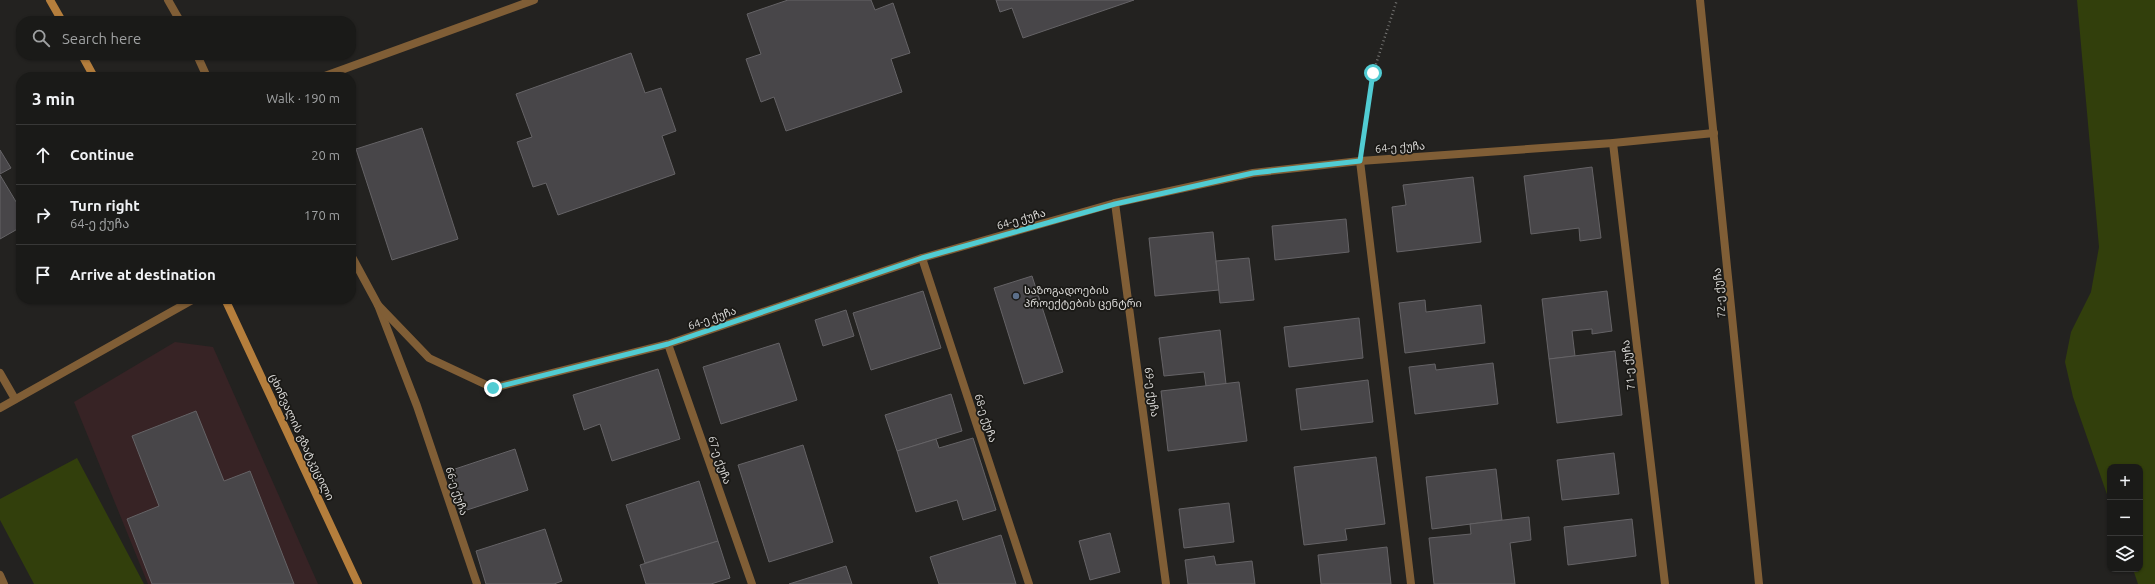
<!DOCTYPE html>
<html lang="en">
<head>
<meta charset="utf-8">
<style>
	:root { --surface:#1a1a18; --page:#272725; --text:#f1f3f6; --muted:#9fa1a2; --line:#383837 }
	body { margin:0; font-family:Ubuntu,"Noto Sans Georgian",sans-serif; background:var(--page); color:var(--text) }
	.controls { position:absolute; right:12px; bottom:12px; display:grid; overflow:hidden; border-radius:8px; box-shadow:0 1px 3px #0004 }
	.controls button { width:36px; height:36px; display:grid; place-items:center; padding:0; border:0; border-bottom:1px solid var(--line); background:var(--surface); color:var(--text); font:20px sans-serif }
	.stop { position:absolute; width:12px; height:12px; margin:-9px; border:3px solid #51ccd3; border-radius:50%; background:#fff }
	.stop.end { background:#51ccd3; border-color:#fff; box-shadow:0 1px 4px #0008 }
	.list { margin:0; padding:0; list-style:none }
	h2 { display:flex; justify-content:space-between; align-items:center; height:52px; margin:0; padding:0 16px; font-size:17px }
	h2 small { font-size:13px; font-weight:400; color:var(--muted) }
	.list li { display:grid; grid-template-columns:26px 1fr auto; gap:12px; align-items:center; box-sizing:border-box; height:60px; padding:0 16px; border-top:1px solid var(--line) }
	.list b { display:block; font-size:15px; white-space:nowrap }
	.list p { margin:0; font-size:13px; white-space:nowrap; color:var(--muted) }
	.list em { font-size:13px; font-style:normal; color:var(--muted) }
	.icon { flex:none; width:22px; height:22px; fill:none; stroke:currentColor; stroke-width:2; stroke-linecap:round; stroke-linejoin:round }
	.map { position:relative; flex:none; width:2155px; height:584px; overflow:hidden }
	.search { position:absolute; background:var(--surface); box-shadow:0 1px 3px #0004; left:16px; top:16px; width:340px; height:44px; display:flex; align-items:center; gap:10px; box-sizing:border-box; padding:0 14px; border-radius:16px; color:var(--muted); font-size:15px }
	.panel { position:absolute; background:var(--surface); box-shadow:0 1px 3px #0004; left:16px; top:72px; width:340px; height:232px; border-radius:16px }
	.map>svg:first-child { display:block }
	.commercial { fill:#372325 }
	.green { fill:#323f0c }
	.building { fill:#484649; stroke:#656366 }
	.lines { fill:none; stroke-linecap:round; stroke-linejoin:round }
	.path { stroke:#747371; stroke-width:2.5; stroke-dasharray:1 3; stroke-linecap:butt }
	.lane { stroke:#805e36; stroke-width:8 }
	.street { stroke:#805e36; stroke-width:8 }
	.secondary { stroke:#b57e3c; stroke-width:8 }
	.route { stroke:#51ccd3; stroke-width:5 }
	.service-dot { fill:#5c6f8a; stroke:#1a1916; stroke-width:1.5 }
	.labels { text-anchor:middle; dominant-baseline:central; stroke-width:3.5; stroke-linejoin:round; paint-order:stroke }
	.street-label { font-size:11px; fill:#dad9d7; stroke:#1a1916 }
	.poi-label { font-size:11px; fill:#dad9d7; stroke:#1a1916; text-anchor:start }
</style>
</head>
<body>
<div class="map">
<svg width="2155" height="584" viewBox="0 0 2155 584">
	<rect width="100%" height="100%" fill="#232220"/>
	<polygon class="commercial" points="175,342 213,347 318,584 148,584 74,402"/>
	<g class="green">
		<polygon points="2077,0 2155,0 2155,584 2138,584 2133,569 2140,569 2140,467 2110,467 2110,503 2073,397 2065,362 2071,332 2091,292 2099,247"/>
		<polygon points="77,458 144,584 34,584 0,520 0,499"/>
	</g>
	<g class="building">
		<polygon points="788,0 871,0 875,10 893,3 910,53 891,59 902,92 786,131 774,97 761,102 746,59 761,54 747,14"/>
		<polygon points="996,0 1134,0 1023,38 1012,8 1000,12"/>
		<polygon points="631,53 645,93 661,88 676,131 662,136 675,174 558,215 546,183 533,187 517,142 532,137 516,94"/>
		<polygon points="422,128 458,239 392,260 356,149"/>
		<polygon points="0,150 11,168 0,174"/>
		<polygon points="1592,167 1601,238 1580,241 1579,228 1531,234 1524,176"/>
		<polygon points="0,175 21,210 21,227 0,239"/>
		<polygon points="1473,177 1481,242 1397,252 1392,207 1406,205 1403,185"/>
		<polygon points="1346,219 1349,252 1275,260 1272,226"/>
		<polygon points="1213,232 1219,290 1155,296 1149,238"/>
		<polygon points="1249,258 1254,300 1220,303 1216,261"/>
		<polygon points="1032,276 1063,372 1024,384 994,288"/>
		<polygon points="923,291 941,348 871,370 853,313"/>
		<polygon points="1607,291 1612,331 1592,334 1592,329 1572,331 1575,356 1549,359 1542,299"/>
		<polygon points="1425,300 1426,312 1481,305 1485,343 1405,353 1399,303"/>
		<polygon points="846,310 854,336 823,346 815,320"/>
		<polygon points="1359,318 1363,358 1289,367 1284,327"/>
		<polygon points="1220,330 1226,384 1206,386 1204,372 1164,376 1159,338"/>
		<polygon points="779,343 797,400 721,424 703,367"/>
		<polygon points="1615,351 1622,415 1557,423 1549,359"/>
		<polygon points="1493,363 1498,404 1415,414 1409,367 1435,364 1436,370"/>
		<polygon points="658,369 680,439 612,461 600,424 584,430 573,395"/>
		<polygon points="1368,380 1373,422 1301,430 1296,389"/>
		<polygon points="1239,382 1247,441 1168,451 1161,391"/>
		<polygon points="951,394 962,431 897,451 885,415"/>
		<polygon points="196,411 224,481 250,471 294,584 152,584 127,519 159,506 132,436"/>
		<polygon points="973,438 996,510 963,520 957,500 916,512 897,451 936,439 939,448"/>
		<polygon points="803,445 833,542 769,562 738,465"/>
		<polygon points="515,449 528,490 464,511 452,470"/>
		<polygon points="1614,453 1619,494 1562,500 1557,460"/>
		<polygon points="1376,457 1385,524 1345,529 1347,540 1304,545 1294,467"/>
		<polygon points="1496,469 1502,520 1432,529 1426,477"/>
		<polygon points="699,481 718,541 645,563 626,505"/>
		<polygon points="1229,503 1234,542 1184,548 1179,509"/>
		<polygon points="1529,517 1531,540 1510,543 1515,584 1434,584 1429,538 1471,534 1470,524"/>
		<polygon points="1632,519 1636,556 1568,565 1564,527"/>
		<polygon points="545,529 562,581 554,584 486,584 476,551"/>
		<polygon points="1110,533 1120,572 1090,580 1079,541"/>
		<polygon points="1001,535 1016,584 939,584 930,557"/>
		<polygon points="718,541 730,578 711,584 646,584 640,565"/>
		<polygon points="1387,547 1391,584 1321,584 1318,555"/>
		<polygon points="1214,556 1216,565 1252,561 1255,584 1188,584 1185,560"/>
		<polygon points="846,566 852,584 789,584"/>
	</g>
	<g class="lines">
		<polyline class="path" points="1363,139 1373,73 1397,0"/>
		<g class="lane">
			<polyline points="322,77 534,0"/>
			<polyline points="0,373 15,399"/>
			<polyline points="0,575 4,584"/>
		</g>
		<g class="street">
			<polyline points="168,0 180,21"/>
			<polyline points="1700,0 1759,584"/>
			<polyline points="197,55 207,77"/>
			<polyline points="1613,143 1665,584"/>
			<polyline points="1360,161 1411,584"/>
			<polyline points="1115,203 1166,584"/>
			<polyline points="351,255 378,305 417,406 477,584"/>
			<polyline points="922,258 1029,584"/>
			<polyline points="378,305 429,358 493,388 668,344 922,258 1115,203 1253,173 1360,161 1613,143 1714,133"/>
			<polyline points="668,344 752,584"/>
			<polyline points="0,408 194,299"/>
		</g>
		<g class="secondary">
			<polyline points="50,0 62,21"/>
			<polyline points="82,55 94,77"/>
			<polyline points="225,299 358,584"/>
		</g>
	</g>
	<g class="lines">
		<polyline class="route" points="493,388 668,344 922,258 1115,204 1253,173 1360,161 1373,73"/>
	</g>
	<circle class="service-dot" cx="1016" cy="296" r="4"/>
	<g class="labels">
		<g class="street-label">
			<text transform="translate(1400 147) rotate(-4)">64-ე ქუჩა</text>
			<text transform="translate(1021 219) rotate(-16)">64-ე ქუჩა</text>
			<text transform="translate(1719 293) rotate(-96)">72-ე ქუჩა</text>
			<text transform="translate(712 318) rotate(-19)">64-ე ქუჩა</text>
			<text transform="translate(1628 365) rotate(-97)">71-ე ქუჩა</text>
			<text transform="translate(1152 392) rotate(82)">69-ე ქუჩა</text>
			<text transform="translate(986 418) rotate(72)">68-ე ქუჩა</text>
			<text transform="translate(302 437) rotate(65)">ცხინვალის გზატკეცილი</text>
			<text transform="translate(720 460) rotate(71)">67-ე ქუჩა</text>
			<text transform="translate(457 491) rotate(72)">66-ე ქუჩა</text>
		</g>
		<g class="poi-label">
			<text x="1024" y="290">საზოგადოების<tspan x="1024" dy="13">პროექტების ცენტრი</tspan></text>
		</g>
	</g>
</svg>
<div class="controls">
<button>+</button>
<button>−</button>
<button><svg class="icon" aria-label="layers" viewBox="0 0 24 24"><path d="M12 4l9 5-9 5-9-5zM3 14l9 5 9-5"/></svg></button>
</div>
<div class="stop" style="left:1373px;top:73px"></div>
<div class="stop end" style="left:493px;top:388px"></div>
<div class="search"><svg class="icon" aria-label="search" viewBox="0 0 24 24"><circle cx="10" cy="10" r="6"/><path d="M15 15l6 6"/></svg>Search here</div>
<section class="panel">
<h2>3 min<small>Walk · 190 m</small></h2>
<ul class="list">
<li><svg class="icon" aria-label="ahead" viewBox="0 0 24 24"><path d="M12 20V5M6 11l6-6 6 6"/></svg><div><b>Continue</b></div><em>20 m</em></li>
<li><svg class="icon" aria-label="right" viewBox="0 0 24 24"><path d="M7 20v-9h11M14 6l5 5-5 5"/></svg><div><b>Turn right</b><p>64-ე ქუჩა</p></div><em>170 m</em></li>
<li><svg class="icon" aria-label="arrive" viewBox="0 0 24 24"><path d="M6 21V4h12l-3 4 3 4H6"/></svg><div><b>Arrive at destination</b></div></li>
</ul>
</section>
</div>
</body>
</html>
